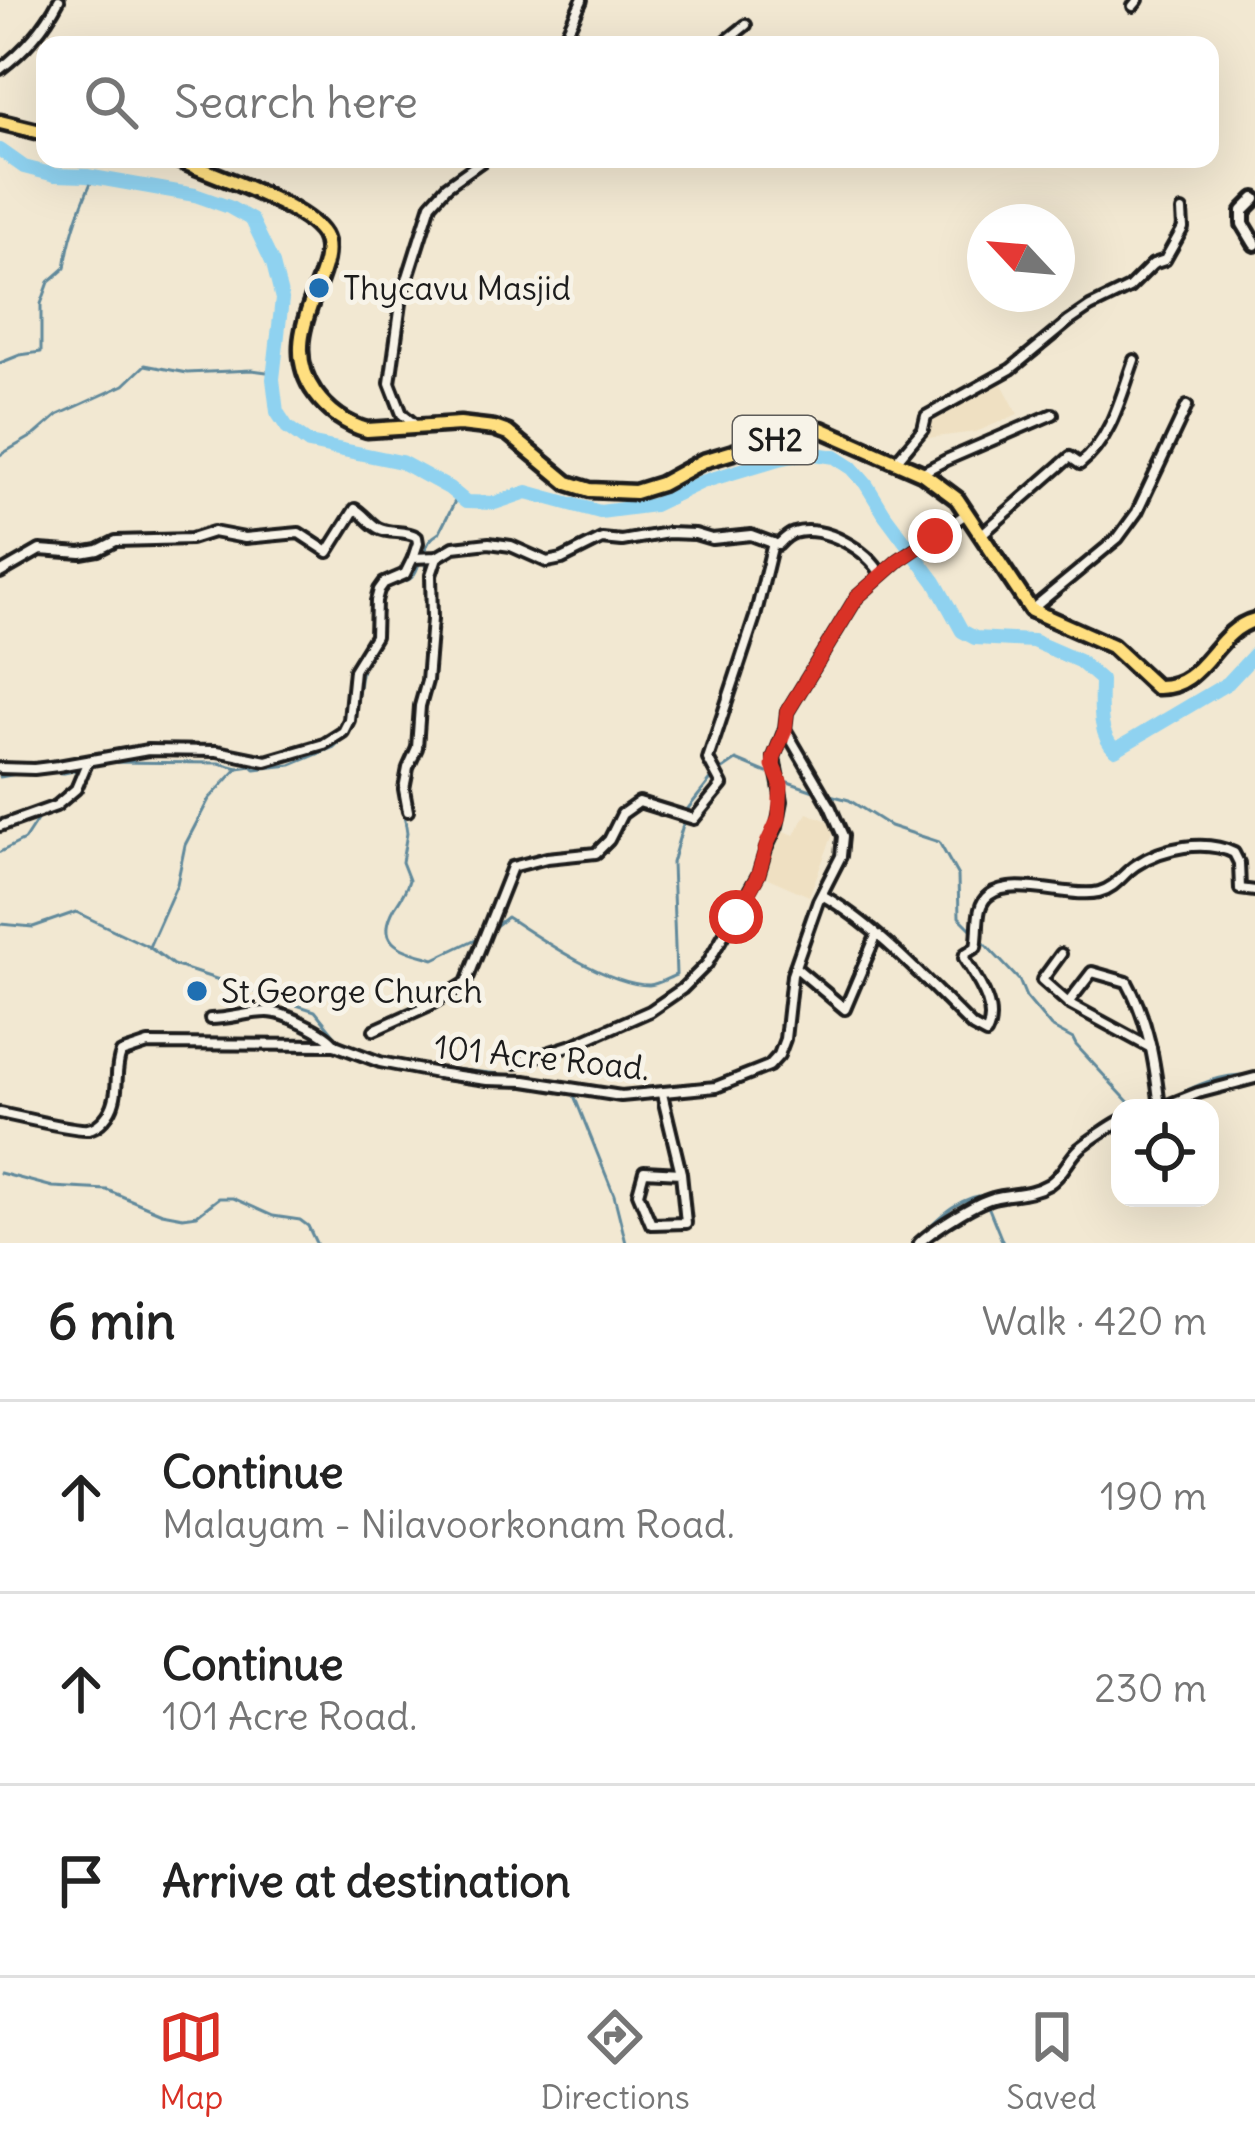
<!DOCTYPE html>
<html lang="en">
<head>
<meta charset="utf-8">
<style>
	:root { --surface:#fff; --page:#f2f2f2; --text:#222; --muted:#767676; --line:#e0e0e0; --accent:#d93025 }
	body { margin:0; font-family:Delius,sans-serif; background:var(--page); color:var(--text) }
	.controls { position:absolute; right:36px; bottom:36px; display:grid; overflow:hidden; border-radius:24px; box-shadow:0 12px 48px #0002 }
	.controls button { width:108px; height:108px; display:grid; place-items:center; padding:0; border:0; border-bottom:3px solid var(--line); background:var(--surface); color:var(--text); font:60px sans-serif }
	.compass { position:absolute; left:967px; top:204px; width:108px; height:108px; border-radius:50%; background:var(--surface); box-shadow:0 12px 48px #0002; rotate:296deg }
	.stop { position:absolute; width:36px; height:36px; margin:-27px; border:9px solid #d93025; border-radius:50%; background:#fff }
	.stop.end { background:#d93025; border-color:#fff; box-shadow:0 3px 12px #0008 }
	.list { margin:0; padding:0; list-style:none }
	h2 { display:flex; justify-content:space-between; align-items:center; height:156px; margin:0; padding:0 48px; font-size:51px }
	h2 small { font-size:39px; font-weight:400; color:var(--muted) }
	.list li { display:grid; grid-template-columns:78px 1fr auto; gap:36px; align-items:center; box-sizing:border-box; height:192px; padding:0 48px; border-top:3px solid var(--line) }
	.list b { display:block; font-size:45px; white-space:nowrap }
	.list p { margin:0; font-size:39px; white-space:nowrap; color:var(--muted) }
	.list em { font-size:39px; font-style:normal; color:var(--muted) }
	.icon { flex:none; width:66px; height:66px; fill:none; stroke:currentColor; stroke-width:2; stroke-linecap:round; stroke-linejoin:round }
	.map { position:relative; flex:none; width:1255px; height:1243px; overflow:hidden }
	.search { position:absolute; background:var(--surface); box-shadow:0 12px 48px #0002; left:36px; right:36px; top:36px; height:132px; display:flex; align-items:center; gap:30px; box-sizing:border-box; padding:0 42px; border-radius:24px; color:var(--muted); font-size:45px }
	.sheet { height:732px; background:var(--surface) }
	nav { display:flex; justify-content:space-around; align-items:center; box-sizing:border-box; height:168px; border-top:3px solid var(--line); background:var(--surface); font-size:33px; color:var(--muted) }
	nav a { display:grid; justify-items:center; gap:6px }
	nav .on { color:var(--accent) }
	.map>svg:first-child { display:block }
	.built { fill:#efe0c2 }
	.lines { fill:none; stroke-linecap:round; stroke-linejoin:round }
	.stream { stroke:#61899b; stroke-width:3 }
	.river { stroke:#8fd2f0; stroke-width:14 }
	.street-casing { stroke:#1c1c1c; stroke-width:16 }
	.secondary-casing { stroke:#1c1c1c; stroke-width:20 }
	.primary-casing { stroke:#1c1c1c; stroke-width:21 }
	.street { stroke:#f7f3e8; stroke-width:8 }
	.secondary { stroke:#f7f3e8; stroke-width:10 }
	.primary { stroke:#ffdf80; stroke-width:12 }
	.route { stroke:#d93025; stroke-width:15 }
	.poi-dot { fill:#1f6fb2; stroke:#f7f3e8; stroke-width:4.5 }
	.labels { text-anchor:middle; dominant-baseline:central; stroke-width:10; stroke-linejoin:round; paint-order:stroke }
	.shield { fill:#f7f3e8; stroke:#5e5c59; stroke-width:3 }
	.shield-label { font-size:30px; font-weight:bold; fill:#1c1c1c }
	.poi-label { font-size:33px; fill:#1c1c1c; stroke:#f7f3e8; text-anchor:start }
	.street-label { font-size:33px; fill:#1c1c1c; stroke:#f7f3e8 }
</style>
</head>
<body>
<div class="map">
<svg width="1255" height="1243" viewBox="0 0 1255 1243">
	<rect width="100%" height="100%" fill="#f2e8d2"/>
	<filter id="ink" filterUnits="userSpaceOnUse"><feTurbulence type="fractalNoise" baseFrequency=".00833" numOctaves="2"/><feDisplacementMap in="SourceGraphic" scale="24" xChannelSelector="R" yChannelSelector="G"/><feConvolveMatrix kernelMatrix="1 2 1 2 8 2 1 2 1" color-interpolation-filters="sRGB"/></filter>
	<g filter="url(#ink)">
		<g class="built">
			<polygon points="1001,382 1018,414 976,432 928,438 924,435 929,417"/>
			<polygon points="807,813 837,824 809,896 761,875 770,852 768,846 779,829 794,835"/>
		</g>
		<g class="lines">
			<g class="stream">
				<path d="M0,363L20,355L41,352V304L49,282L65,268C69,236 80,207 93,178"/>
				<polyline points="0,455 36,434 58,415 124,385 145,365 187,373 252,370 274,373"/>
				<path d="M428,578C423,561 421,543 439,533L458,495"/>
				<path d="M383,591C405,573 410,593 421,558"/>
				<polyline points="379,626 382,612 380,606"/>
				<polyline points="720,771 736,760 767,773"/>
				<polyline points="43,772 64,773 79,770"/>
				<polyline points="78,775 79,770 105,762 219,763 238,768 252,766 255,769 291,765 334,747 347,735 354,720 363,661"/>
				<polyline points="0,777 22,773"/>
				<polyline points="788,782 814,791"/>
				<polyline points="830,795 849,800 890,826 939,842 958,876 959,917 973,931"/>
				<path d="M402,799L407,833L402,862L409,880C406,891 401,898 395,907C373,946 405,950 434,959L480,937"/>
				<polyline points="686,811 713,777"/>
				<polyline points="0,852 24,840 41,814"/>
				<polyline points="0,924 33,927 76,912 149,947 177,884 185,845 209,799 238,768"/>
				<path d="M488,932L507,917C540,939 608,985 649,985C657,985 668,978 676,975L672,863L684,821"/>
				<polyline points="984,943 1019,980 1026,997 1051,1027 1073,1039 1076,1045 1134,1108"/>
				<polyline points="149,947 173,965 315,1011 340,1042 389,1060"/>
				<polyline points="422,1066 555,1080 560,1083"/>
				<polyline points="573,1093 614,1195 626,1243"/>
				<path d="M1169,1100C1194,1085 1225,1073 1255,1075"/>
				<polyline points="1109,1123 1120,1116"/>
				<polyline points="0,1173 53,1187 107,1190 162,1213 183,1217 197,1215 219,1198 233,1198 273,1216 300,1220 308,1226 316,1243"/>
				<polyline points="988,1206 1003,1243"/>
				<path d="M913,1243C937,1219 958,1194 995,1194"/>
			</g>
			<path class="river" d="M0,150L24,167L55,175L87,176L195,195L229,207L252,220L273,264L282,299L273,379L277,412L287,427L309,443L401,462L449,488L466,502L495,503L527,492L600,512L654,505L702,482L775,460L808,453L835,457L852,468L866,484L885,515L935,582L962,631L975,638L1033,641L1079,661L1101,680C1101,704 1097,733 1115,750L1228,683L1255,654"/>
			<defs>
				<g id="street">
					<polyline points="1133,6 1138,0"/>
					<polyline points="561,45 582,0"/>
					<polyline points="721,45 746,25"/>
					<path d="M0,69C24,51 45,27 59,0"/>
					<polyline points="414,424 402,414 390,383 402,296 431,204 447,186 485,159"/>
					<polyline points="896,461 923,429 926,416 1011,369 1068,322 1090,307 1129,288 1153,264 1165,260 1183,228 1182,211"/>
					<polyline points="923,472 946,460 1053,414"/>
					<path d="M982,534L1070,457L1080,464C1111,440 1121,396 1134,360"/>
					<path d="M0,573L40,550L81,553L98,550L116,541L191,539L213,532L245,538L299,533L328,552L355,509C364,514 369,523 378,528C391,535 404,529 417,537L418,543L413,558"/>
					<polyline points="1031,610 1118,538 1137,512 1187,406"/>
					<path d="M0,768L34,769L58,766L148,750L217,751L266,761L324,744L343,732L349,720L354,670L375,636L376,601L379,590L384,583L405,574L413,558L437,557L454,547L489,543L511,546L547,562L562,559L602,539L622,541L668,533L695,534L712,539L751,535L778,545C783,540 787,535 794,533C822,523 870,551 881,575"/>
					<polyline points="408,811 404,789 408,768 417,748 420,706 427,681 432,619 431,575 437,557"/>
					<polyline points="0,826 56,806 76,789 87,763"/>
					<path d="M822,895C877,926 928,983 973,1027L986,1034C999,1009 978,981 964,958L965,954L976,947C980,931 974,906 989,895C1014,876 1072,899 1099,892C1117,887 1122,874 1136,865C1163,847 1205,839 1234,853L1239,863L1240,889L1255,891"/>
					<polyline points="1061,954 1042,980 1068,1003 1151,1048"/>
					<polyline points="795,967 845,1009 876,936"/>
					<path d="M1068,1003L1092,972L1127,982C1149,1022 1155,1064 1160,1108"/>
					<path d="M210,1019C230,1019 249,1012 267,1012C284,1012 326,1032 335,1045"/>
					<polyline points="374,1030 430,1005 466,983 512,867 547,858 596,853 609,840 622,814 639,802 694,819 722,785 708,759 755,617 773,543"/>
					<polyline points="516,1063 575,1044 650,1011 682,989 707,964 758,875 766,849 777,826 782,801 774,757 785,729"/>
					<polyline points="662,1094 681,1173 686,1223 651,1224 638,1193 644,1171 681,1173"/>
					<polyline points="1160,1108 1198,1093 1255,1078"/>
					<path d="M0,1113C16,1116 75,1131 88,1129C100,1127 111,1113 114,1101C119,1085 114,1071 121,1053L148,1044L335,1045L380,1062L437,1073L487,1080L525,1081L621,1096L716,1087L769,1066L779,1055L785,1039L792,975L818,901L841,856L843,836L830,806L785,729L787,712L857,597L899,560L966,514"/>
					<path d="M919,1243C932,1230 975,1203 993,1198C1013,1193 1030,1195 1049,1184C1064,1174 1068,1159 1080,1148C1087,1142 1112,1125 1120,1121"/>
				</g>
				<polyline id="secondary" points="1255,199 1243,211 1243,224 1255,244"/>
				<g id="primary">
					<polyline points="0,122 45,133"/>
					<path d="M176,159C209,173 307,206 323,235C343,270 272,333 315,393C328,411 346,424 367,430L460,424L494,428L508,433L568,483L590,490L635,492L661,484L703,461L804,431L821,429L922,473L957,499L1031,610L1112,646L1156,687C1205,689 1213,631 1255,620"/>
				</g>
			</defs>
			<use href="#street" class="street-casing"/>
			<use href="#secondary" class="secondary-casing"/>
			<use href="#primary" class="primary-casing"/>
			<use href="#street" class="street"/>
			<use href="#secondary" class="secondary"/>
			<use href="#primary" class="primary"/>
		</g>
	</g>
	<g class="lines" filter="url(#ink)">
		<polyline class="route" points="736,917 758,875 767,844 779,818 781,784 773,766 774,757 785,730 787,712 857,597 899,560 935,536"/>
	</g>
	<g class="poi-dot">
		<circle cx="319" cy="288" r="12"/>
		<circle cx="197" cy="991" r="12"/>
	</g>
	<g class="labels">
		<rect class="shield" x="733" y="416" width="84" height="48" rx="9"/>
		<g class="shield-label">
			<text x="775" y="440">SH2</text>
		</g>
		<g class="poi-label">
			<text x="343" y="288">Thycavu Masjid</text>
			<text x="221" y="991">St.George Church</text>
		</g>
		<g class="street-label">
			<text transform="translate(542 1057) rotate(6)">101 Acre Road.</text>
		</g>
	</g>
</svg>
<div class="controls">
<button><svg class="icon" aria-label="locate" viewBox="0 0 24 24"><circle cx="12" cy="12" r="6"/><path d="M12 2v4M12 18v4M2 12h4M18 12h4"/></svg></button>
</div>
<svg class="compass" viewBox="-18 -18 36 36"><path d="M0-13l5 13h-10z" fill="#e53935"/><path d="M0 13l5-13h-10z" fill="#767676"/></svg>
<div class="stop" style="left:736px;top:917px"></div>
<div class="stop end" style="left:935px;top:536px"></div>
<div class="search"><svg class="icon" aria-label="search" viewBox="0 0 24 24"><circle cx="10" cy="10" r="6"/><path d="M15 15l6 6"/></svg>Search here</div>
</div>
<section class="sheet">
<h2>6 min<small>Walk · 420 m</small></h2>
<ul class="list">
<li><svg class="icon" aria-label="ahead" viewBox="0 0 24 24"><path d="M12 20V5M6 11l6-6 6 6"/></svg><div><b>Continue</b><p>Malayam - Nilavoorkonam Road.</p></div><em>190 m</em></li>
<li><svg class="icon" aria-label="ahead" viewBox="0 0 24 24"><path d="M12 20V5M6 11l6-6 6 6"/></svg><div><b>Continue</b><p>101 Acre Road.</p></div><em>230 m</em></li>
<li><svg class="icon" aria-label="arrive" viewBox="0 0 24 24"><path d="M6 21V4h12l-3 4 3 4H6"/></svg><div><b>Arrive at destination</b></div></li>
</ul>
</section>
<nav>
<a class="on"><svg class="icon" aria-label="map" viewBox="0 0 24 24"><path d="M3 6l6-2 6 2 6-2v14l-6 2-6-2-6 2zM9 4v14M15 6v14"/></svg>Map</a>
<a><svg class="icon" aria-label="directions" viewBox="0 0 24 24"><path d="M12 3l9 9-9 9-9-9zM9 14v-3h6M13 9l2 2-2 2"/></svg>Directions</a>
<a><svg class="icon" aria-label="saved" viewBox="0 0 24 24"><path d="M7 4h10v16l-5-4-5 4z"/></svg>Saved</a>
</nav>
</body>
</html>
